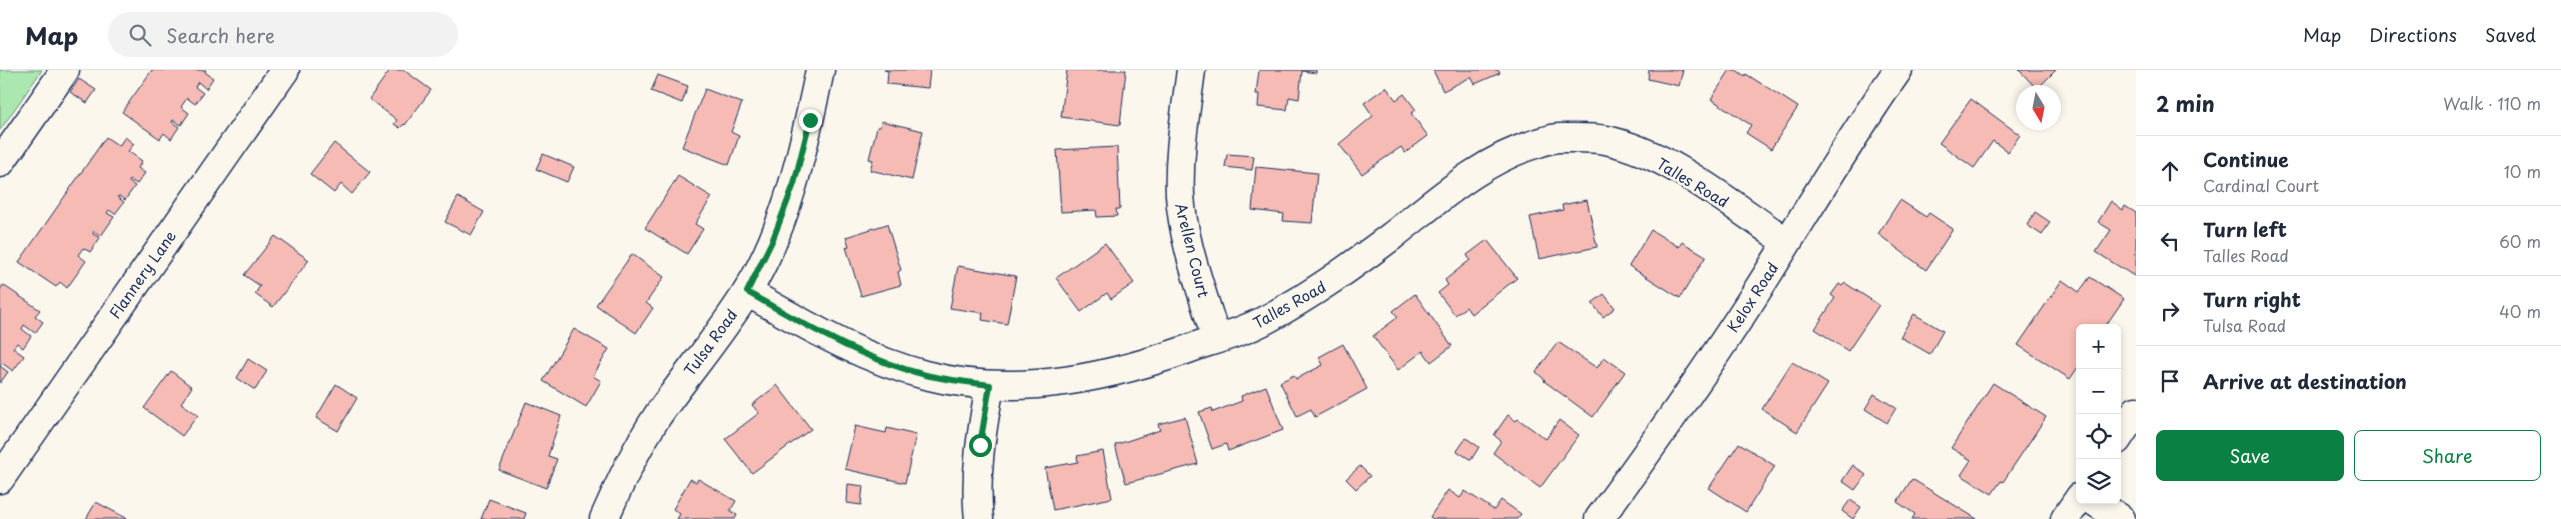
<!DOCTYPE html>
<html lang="en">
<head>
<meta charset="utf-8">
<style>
	:root { --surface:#fff; --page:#f2f2f3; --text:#1f2937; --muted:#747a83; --line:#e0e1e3; --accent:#0b8043 }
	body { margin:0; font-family:"Playpen Sans",sans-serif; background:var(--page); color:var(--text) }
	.controls { position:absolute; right:15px; bottom:15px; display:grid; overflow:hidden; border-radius:8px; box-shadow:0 2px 8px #0003 }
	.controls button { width:45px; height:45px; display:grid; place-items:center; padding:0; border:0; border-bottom:1px solid var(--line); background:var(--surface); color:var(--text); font:25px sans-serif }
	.compass { position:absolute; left:2016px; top:15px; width:45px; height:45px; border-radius:50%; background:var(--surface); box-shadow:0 2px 8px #0003; rotate:170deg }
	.stop { position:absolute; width:15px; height:15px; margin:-11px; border:4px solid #0b8043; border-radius:50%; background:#fff }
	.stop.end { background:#0b8043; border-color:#fff; box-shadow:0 1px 5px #0008 }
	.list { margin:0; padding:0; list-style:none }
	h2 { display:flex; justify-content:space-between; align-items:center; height:65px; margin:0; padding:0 20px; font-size:21px }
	h2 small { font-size:16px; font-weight:400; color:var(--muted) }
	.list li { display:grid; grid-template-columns:32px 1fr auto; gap:15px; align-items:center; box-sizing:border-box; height:70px; padding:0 20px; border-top:1px solid var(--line) }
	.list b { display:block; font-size:19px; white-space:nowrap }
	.list p { margin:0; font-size:16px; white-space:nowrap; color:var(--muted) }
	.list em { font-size:16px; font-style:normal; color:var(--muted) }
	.actions { display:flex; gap:10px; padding:15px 20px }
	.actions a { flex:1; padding:11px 0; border:1px solid var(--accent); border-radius:8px; text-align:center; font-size:18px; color:var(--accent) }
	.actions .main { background:var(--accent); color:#fff }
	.icon { flex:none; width:28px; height:28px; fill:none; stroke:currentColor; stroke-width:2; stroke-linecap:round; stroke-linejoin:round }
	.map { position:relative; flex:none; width:2136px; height:449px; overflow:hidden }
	header { display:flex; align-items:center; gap:30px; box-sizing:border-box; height:70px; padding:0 25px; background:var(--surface); border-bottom:1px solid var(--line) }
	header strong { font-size:24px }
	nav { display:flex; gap:28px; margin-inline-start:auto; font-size:18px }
	.search { width:350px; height:45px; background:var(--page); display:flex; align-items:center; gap:12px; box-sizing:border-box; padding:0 18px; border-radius:28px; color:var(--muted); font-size:19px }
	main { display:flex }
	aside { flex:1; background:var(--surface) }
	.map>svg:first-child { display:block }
	.green { fill:#abe8af; stroke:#638c86 }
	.building { fill:#f6bbb4; stroke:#1b2f5e }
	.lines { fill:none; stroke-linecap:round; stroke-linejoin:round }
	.minor-casing { stroke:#1b2f5e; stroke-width:31 }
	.minor { stroke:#fbf7ec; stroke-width:28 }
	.route { stroke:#0b8043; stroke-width:6 }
	.labels { text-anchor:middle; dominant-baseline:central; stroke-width:5; stroke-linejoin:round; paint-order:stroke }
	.street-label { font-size:15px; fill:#1b2f5e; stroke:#fbf7ec }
</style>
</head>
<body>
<header>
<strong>Map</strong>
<div class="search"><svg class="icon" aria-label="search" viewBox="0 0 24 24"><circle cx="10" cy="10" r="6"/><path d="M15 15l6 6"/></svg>Search here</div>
<nav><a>Map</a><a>Directions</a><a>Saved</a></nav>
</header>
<main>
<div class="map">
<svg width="2136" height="449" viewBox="0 0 2136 449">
	<rect width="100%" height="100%" fill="#fbf7ec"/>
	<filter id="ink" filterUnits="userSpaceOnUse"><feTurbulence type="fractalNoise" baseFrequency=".02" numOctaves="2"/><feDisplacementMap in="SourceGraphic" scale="10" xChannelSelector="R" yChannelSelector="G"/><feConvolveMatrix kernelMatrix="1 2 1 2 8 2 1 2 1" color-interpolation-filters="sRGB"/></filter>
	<g filter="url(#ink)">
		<polygon class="green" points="0,0 42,0 0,60"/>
		<g class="building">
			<polygon points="152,0 206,0 205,2 213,8 206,19 198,12 195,17 203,23 195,34 187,28 181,37 189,43 181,55 173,50 172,52 179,57 171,69 164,63 160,69 122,42"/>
			<polygon points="390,0 404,0 431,20 405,55 404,54 400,58 394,54 397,50 369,29"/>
			<polygon points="884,0 930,0 928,18 887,14 888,1"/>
			<polygon points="1067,0 1126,0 1120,55 1061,47"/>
			<polygon points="1259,0 1316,0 1316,3 1302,1 1299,29 1289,27 1287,40 1258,37 1259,24 1256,24"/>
			<polygon points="1433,0 1498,0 1500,3 1475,14 1471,7 1443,21"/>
			<polygon points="1649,0 1683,0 1679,16 1648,9"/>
			<polygon points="1730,0 1736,0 1745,6 1746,4 1798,37 1771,79 1746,63 1751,55 1711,29"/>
			<polygon points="2019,0 2056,0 2037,19"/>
			<polygon points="658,5 688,16 682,33 651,21"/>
			<polygon points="79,9 96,20 87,33 70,22"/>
			<polygon points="1386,17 1396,30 1404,24 1416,40 1411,43 1428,66 1405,83 1401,77 1362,104 1339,74 1373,46 1364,33"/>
			<polygon points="705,19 742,33 731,62 739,66 729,95 682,77"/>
			<polygon points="1971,29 2020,65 2008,82 1993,71 1974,98 1939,73"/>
			<polygon points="881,51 923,61 912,110 870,100 873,90 869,89 877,57 880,57"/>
			<polygon points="106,67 119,76 125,67 134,74 128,81 142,91 138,98 145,103 137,114 130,110 129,112 135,116 125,130 119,126 117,127 124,132 115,144 109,140 107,143 114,147 101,166 94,161 93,164 100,168 90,182 83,178 78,185 86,191 67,218 60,212 56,217 19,192"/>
			<polygon points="334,73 370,102 352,124 341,114 334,123 310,104"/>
			<polygon points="1117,77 1120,139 1116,139 1117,146 1097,147 1096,140 1061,142 1057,80"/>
			<polygon points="543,84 574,97 567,112 536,99"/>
			<polygon points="1227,84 1254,86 1252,100 1225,97"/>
			<polygon points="1256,97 1317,103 1312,153 1283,151 1284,144 1252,140"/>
			<polygon points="678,106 712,127 695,154 703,159 687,184 645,158"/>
			<polygon points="458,127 484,142 471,165 445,152"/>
			<polygon points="1587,130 1597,177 1539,189 1530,147 1563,140 1562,135"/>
			<polygon points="1900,130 1926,147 1929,143 1953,159 1926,200 1878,164"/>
			<polygon points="2111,131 2123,140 2125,136 2136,143 2136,202 2134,206 2096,182 2111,160 2098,152"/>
			<polygon points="2035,142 2050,152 2042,165 2027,155"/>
			<polygon points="887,154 901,200 898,202 901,215 861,226 846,177 849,176 846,167"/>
			<polygon points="1651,160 1679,177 1682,172 1706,186 1680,228 1629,196"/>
			<polygon points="275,166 309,190 273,237 255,224 260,216 244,205"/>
			<polygon points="1487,170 1517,208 1471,244 1466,237 1455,245 1438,223 1448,215 1445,210 1470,190 1467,185"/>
			<polygon points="1105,173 1134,213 1111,229 1107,223 1081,242 1056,208"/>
			<polygon points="632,184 664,207 646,233 653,238 636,263 596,235"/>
			<polygon points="958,196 1016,206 1007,254 982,250 983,243 950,238"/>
			<polygon points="2090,207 2124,229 2104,258 2080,258 2080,294 2070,309 2018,275 2062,210 2079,222"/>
			<polygon points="1845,213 1879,235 1848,281 1815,259 1835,228 1831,225 1839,214 1842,216"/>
			<polygon points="3,215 40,240 35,246 43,252 35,263 24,255 22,259 31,266 23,278 17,273 13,278 24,286 13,301 2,293 0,296 8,302 0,313 0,220"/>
			<polygon points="1415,224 1452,276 1431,292 1423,281 1398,300 1373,266 1398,247 1393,241"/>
			<polygon points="1604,224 1615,238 1603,247 1592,233"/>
			<polygon points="1914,244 1943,261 1930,284 1900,267"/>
			<polygon points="574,259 609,279 593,306 601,311 586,337 543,311"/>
			<polygon points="1558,272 1597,298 1604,287 1625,302 1593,347 1544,311 1545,310 1536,302"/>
			<polygon points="1343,274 1367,319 1315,347 1311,339 1297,346 1280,312 1294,305 1296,309 1323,295 1319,287"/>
			<polygon points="248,289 267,301 255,320 237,308"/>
			<polygon points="1792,292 1828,314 1797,362 1762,339"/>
			<polygon points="171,301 192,317 181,333 198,345 182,366 144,338"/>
			<polygon points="1993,313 2046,347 2003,412 2001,411 1992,424 1961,405 1971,390 1951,378"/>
			<polygon points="336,314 357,328 338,361 316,348"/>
			<polygon points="777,315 811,359 752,403 725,369 759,343 752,335"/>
			<polygon points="1266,316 1283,360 1228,381 1226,374 1212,379 1199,342 1212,338 1213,342 1242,331 1241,326"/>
			<polygon points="1874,324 1896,338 1887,353 1865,339"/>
			<polygon points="526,332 561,346 548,386 557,389 546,418 499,400"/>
			<polygon points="1508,345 1516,351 1518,349 1546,369 1559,350 1579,365 1540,418 1493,383 1501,371 1494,365"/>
			<polygon points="1185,347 1198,394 1126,413 1115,375 1160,360 1158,354"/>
			<polygon points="855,356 886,363 887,358 916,365 905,413 845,399"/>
			<polygon points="1466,368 1479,377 1471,390 1457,381"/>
			<polygon points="1739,373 1775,396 1746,442 1709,418"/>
			<polygon points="1103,381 1112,428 1053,440 1045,398 1078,392 1077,386"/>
			<polygon points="1853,395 1866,405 1855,420 1842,411"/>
			<polygon points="1360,396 1370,406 1356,419 1346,409"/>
			<polygon points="690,409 696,412 698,409 736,431 730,441 737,445 735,449 677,449 680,444 673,439"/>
			<polygon points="1912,409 1977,449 1912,449 1915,444 1897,432"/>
			<polygon points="848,414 863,416 861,435 847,433"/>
			<polygon points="1448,420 1460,428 1465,421 1494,440 1501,430 1521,444 1517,449 1433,449 1430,447"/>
			<polygon points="489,429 526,443 524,449 481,449"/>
			<polygon points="1850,430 1861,437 1853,449 1842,441"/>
			<polygon points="96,432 128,449 86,449"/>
		</g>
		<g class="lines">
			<defs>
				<g id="minor">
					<path d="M1191,0C1186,41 1178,83 1180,125C1183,174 1203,223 1216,269"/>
					<polyline points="0,93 65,0"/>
					<path d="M747,222C804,254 860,288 925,305C1018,329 1114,307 1202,274C1224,267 1247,260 1267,249C1312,225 1352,196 1392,166C1438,130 1481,90 1538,73C1545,71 1552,68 1560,68C1574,68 1592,67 1606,70C1671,84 1733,136 1787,172"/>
					<polyline points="2117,370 2136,341"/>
					<polyline points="0,409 285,0"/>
					<polyline points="2092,430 2121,449"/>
					<path d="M604,449C620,413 636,378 658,345C687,304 720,265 747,222C788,155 804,76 820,0"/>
					<path d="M979,449C974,404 982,360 990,315"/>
					<path d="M1599,449C1653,375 1706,301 1755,224C1803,149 1847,73 1898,0"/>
					<polyline points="2065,449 2080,427"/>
				</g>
			</defs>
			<use href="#minor" class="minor-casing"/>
			<use href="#minor" class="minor"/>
		</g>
	</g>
	<g class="lines" filter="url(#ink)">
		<path class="route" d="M810,50L794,114L773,169L747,222C804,254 861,289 926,305C946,310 969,312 990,315L980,375"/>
	</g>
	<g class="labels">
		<g class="street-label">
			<text transform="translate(1693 112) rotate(31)">Talles Road</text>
			<text transform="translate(1193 180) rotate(76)">Arellen Court</text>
			<text transform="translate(142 204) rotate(-55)">Flannery Lane</text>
			<text transform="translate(1752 227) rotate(-57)">Kelox Road</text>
			<text transform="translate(1289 234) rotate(-29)">Talles Road</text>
			<text transform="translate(710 272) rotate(-54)">Tulsa Road</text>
		</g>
	</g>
</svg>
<div class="controls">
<button>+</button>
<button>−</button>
<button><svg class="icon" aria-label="locate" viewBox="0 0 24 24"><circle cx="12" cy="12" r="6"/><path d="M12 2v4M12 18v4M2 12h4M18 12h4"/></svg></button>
<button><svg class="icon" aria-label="layers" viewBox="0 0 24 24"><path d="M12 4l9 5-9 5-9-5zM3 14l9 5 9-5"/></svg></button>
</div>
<svg class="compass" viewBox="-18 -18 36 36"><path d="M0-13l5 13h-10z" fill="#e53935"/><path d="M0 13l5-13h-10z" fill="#747a83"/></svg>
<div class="stop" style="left:980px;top:375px"></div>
<div class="stop end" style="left:810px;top:50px"></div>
</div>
<aside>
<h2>2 min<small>Walk · 110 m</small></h2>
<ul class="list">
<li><svg class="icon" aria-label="ahead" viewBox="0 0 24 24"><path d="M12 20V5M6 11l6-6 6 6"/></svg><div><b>Continue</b><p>Cardinal Court</p></div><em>10 m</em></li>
<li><svg class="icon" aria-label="left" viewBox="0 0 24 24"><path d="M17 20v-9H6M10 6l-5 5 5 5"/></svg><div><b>Turn left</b><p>Talles Road</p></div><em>60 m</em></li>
<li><svg class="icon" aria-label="right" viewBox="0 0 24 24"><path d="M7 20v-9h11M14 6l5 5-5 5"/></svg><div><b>Turn right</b><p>Tulsa Road</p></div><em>40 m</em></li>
<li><svg class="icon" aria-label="arrive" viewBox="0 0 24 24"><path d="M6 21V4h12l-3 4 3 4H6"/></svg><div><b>Arrive at destination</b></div></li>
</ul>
<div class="actions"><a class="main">Save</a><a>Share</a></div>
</aside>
</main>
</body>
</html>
